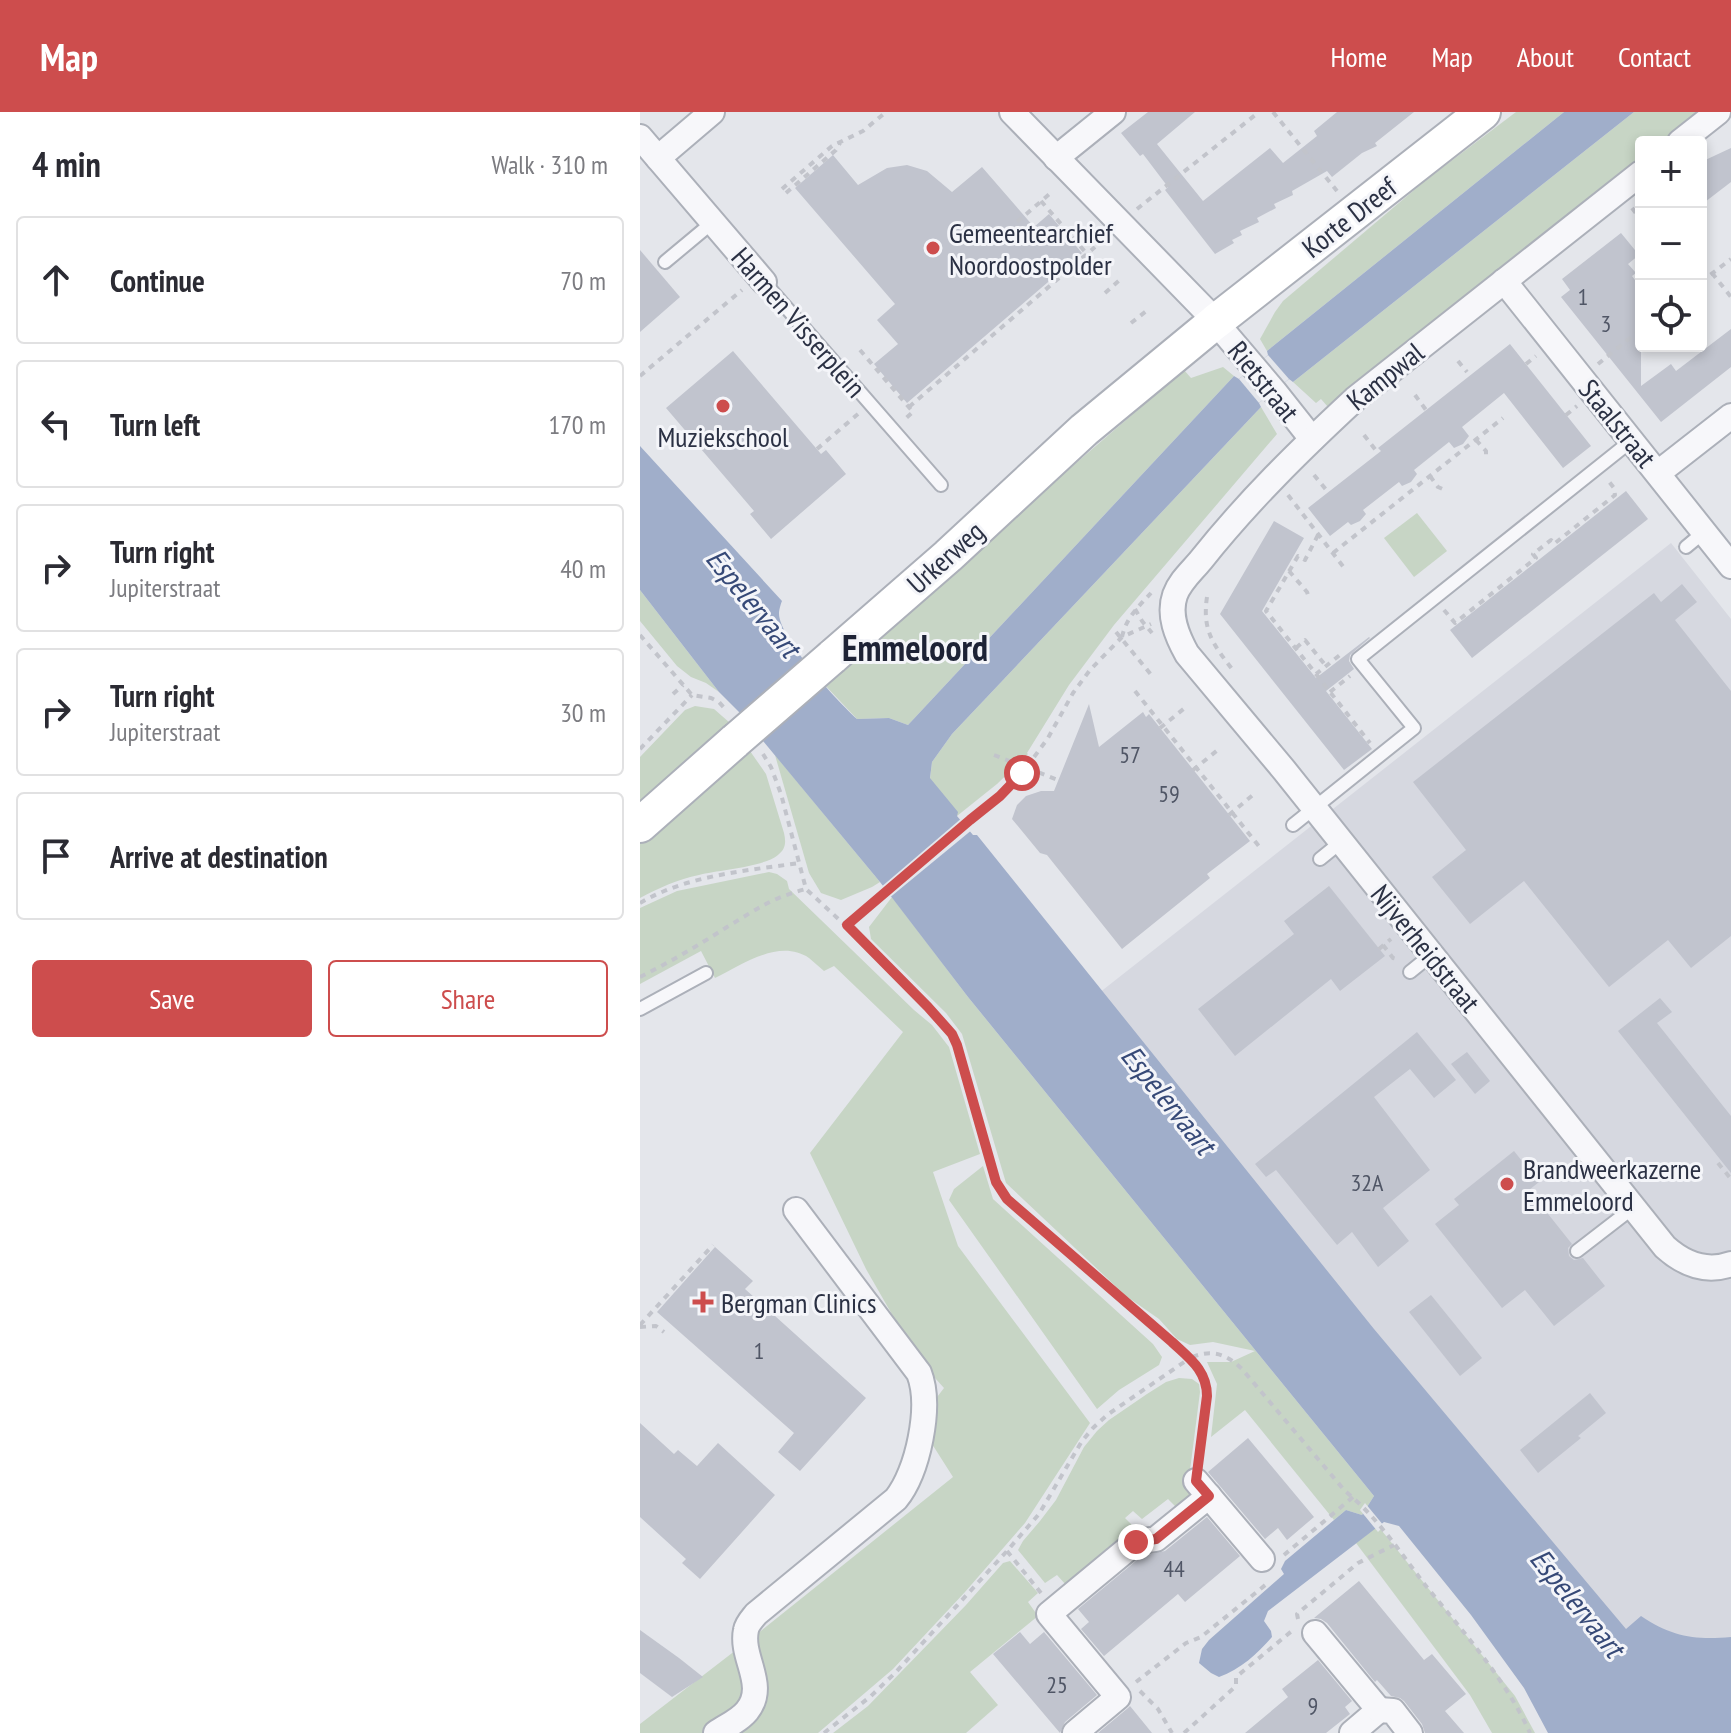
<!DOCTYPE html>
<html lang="en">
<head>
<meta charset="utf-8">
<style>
	:root { --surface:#fff; --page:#f7f7f7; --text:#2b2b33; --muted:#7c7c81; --line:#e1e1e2; --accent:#cd4d4d }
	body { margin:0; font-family:"PT Sans Narrow",sans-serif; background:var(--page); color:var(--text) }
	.controls { position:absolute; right:24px; top:24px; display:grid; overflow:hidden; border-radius:8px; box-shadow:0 4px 12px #0003 }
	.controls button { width:72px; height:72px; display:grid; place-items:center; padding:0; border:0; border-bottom:2px solid var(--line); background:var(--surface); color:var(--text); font:40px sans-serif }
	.stop { position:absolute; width:24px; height:24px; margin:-18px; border:6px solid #cd4d4d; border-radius:50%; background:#fff }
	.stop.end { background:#cd4d4d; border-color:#fff; box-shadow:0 2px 8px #0008 }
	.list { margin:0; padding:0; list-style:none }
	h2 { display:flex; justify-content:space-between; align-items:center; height:104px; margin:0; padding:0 32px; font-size:34px }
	h2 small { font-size:26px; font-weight:400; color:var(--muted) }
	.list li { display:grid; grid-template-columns:52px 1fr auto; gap:24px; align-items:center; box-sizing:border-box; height:128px; margin:0 16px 16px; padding:0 16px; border:2px solid var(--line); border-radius:8px }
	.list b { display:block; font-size:30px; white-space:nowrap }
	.list p { margin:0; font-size:26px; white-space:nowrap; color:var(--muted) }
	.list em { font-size:26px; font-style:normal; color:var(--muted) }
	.actions { display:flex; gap:16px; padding:24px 32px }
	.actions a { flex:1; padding:18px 0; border:2px solid var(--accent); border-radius:8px; text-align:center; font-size:28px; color:var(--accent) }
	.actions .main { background:var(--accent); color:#fff }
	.icon { flex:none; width:44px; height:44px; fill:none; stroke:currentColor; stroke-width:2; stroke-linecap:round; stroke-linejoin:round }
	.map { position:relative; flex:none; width:1091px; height:1621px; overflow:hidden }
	header { display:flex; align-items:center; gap:48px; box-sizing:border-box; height:112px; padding:0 40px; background:var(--accent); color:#fff }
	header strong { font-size:38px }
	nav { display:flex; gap:44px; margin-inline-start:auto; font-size:28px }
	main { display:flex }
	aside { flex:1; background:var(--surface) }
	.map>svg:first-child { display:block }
	.built { fill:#d6d8e0 }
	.green { fill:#c7d5c5 }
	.water { fill:#a0aeca }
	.pier { fill:#e4e6eb }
	.building { fill:#c1c4ce }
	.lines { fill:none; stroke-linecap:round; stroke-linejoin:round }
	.lane-casing { stroke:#acb0b9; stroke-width:16 }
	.street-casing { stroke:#acb0b9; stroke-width:28 }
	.secondary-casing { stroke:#acb0b9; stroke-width:38 }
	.path { stroke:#c2c4cb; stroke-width:4; stroke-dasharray:6 6; stroke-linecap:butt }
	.lane { stroke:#f7f7fa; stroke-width:12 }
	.street { stroke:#f7f7fa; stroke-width:24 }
	.secondary { stroke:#fff; stroke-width:34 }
	.secondary-bridge-casing { stroke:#acb0b9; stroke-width:38; stroke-linecap:butt }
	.secondary-bridge { stroke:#fff; stroke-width:34 }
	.route { stroke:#cd4d4d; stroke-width:10 }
	.poi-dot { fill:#cd4d4d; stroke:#f4f5f9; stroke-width:3 }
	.labels { text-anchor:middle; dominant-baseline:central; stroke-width:6; stroke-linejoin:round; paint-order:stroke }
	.number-label { font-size:24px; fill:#505666 }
	.street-label { font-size:28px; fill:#2b3144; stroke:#f4f5f9 }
	.poi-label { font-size:28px; fill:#2b3144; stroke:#f4f5f9; text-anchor:start }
	.water-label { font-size:30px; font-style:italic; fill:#364977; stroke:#f4f5f9 }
	.district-label { font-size:36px; font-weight:bold; fill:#1d2235; stroke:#f4f5f9 }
</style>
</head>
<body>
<header>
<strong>Map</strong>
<nav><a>Home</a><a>Map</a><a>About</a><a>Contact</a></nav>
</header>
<main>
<aside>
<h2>4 min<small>Walk · 310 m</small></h2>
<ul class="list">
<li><svg class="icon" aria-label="ahead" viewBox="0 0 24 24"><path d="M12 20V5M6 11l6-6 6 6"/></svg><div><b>Continue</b></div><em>70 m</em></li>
<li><svg class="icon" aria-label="left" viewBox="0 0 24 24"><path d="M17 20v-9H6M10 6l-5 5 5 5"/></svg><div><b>Turn left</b></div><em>170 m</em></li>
<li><svg class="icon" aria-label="right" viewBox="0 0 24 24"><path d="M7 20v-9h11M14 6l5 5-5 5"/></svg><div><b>Turn right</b><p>Jupiterstraat</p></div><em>40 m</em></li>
<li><svg class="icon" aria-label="right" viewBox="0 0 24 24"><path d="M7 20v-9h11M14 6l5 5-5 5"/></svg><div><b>Turn right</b><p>Jupiterstraat</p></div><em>30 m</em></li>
<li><svg class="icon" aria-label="arrive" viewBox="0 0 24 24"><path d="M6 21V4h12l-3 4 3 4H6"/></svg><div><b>Arrive at destination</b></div></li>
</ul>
<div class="actions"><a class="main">Save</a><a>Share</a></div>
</aside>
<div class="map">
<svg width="1091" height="1621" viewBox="0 0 1091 1621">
	<rect width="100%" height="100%" fill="#e4e6eb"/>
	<polygon class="built" points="1031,431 1091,507 1091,1543 955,1527 459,881"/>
	<g class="green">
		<polygon points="876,0 924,0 627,239 620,227 635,200 643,189 786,68"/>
		<polygon points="994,0 1063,0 1025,30 1001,30 1001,49 688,295 681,287 676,291 653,270"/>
		<polygon points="583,255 594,264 268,613 249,606 217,607 182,570 544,258 551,266"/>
		<polygon points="621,295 637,322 474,513 429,573 387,641 388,642 357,672 317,704 290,667 292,650 312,622"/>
		<polygon points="777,401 807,439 774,465 744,426"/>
		<polygon points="0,478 79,580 66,571 51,565 37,554 0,509"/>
		<polygon points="55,594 74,597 90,611 76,623 79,627 0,696 0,645 45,598"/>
		<path d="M110,639L126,662L144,721C146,730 146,737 138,743C124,755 78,758 59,763C38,767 19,776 0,786V728L95,645L99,649Z"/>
		<polygon points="135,643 240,770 232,775 201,788 181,781 169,761"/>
		<path d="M129,760L137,762L147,769L149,777L274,898L292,913L309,935L340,1042L293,1060L318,1134L450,1311L385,1411L325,1480L253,1557L178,1621H0V1612L122,1518L313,1365L278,1310L304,1276L277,1246L226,1157L170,1041L263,920L194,854L184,859C179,855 174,850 169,846C139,826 102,853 75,866L61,839L0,872V796L37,779Z"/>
		<polygon points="252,785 328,885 734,1384 722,1403 706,1398 694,1408 605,1298 571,1325 577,1272 567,1250 591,1250 615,1239 573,1230 550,1233 537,1227 519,1207 486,1184 366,1071 322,922 306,901 231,827 229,815"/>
		<polygon points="343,1054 353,1087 513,1232 522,1245 519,1253 479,1278 457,1297 309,1088 314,1077"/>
		<polygon points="539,1266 552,1267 559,1272 560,1280 548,1374 552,1384 537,1396 528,1387 502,1407 493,1399 485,1406 496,1417 427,1474 417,1463 405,1471 378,1438 383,1429 400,1409 416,1388 444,1335 457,1319 469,1308 507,1282 526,1270"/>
		<polygon points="738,1414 875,1584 895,1621 852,1621 830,1583 716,1431"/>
		<polygon points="370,1449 398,1481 388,1490 398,1504 330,1560 358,1593 326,1621 193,1621 228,1594 326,1493 363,1451"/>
	</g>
	<path class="water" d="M924,0H994L653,270L649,267L619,291L621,295L312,622L292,650L290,666L318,700L317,704L333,723H337L734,1217L986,1517L1001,1504C1032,1525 1055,1528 1091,1525V1621H908L884,1576L831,1503L759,1414L744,1410L628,1499L624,1509L631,1519L632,1525C617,1542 601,1557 579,1565L571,1561L559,1551L562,1537L569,1528L644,1462L641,1457L645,1449L706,1398L722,1403L734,1384L328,885L240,770L99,600L79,580L0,478V334L142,489C141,491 139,498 139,501C138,525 198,590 217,607L249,606L268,613L594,264L599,267L628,243L627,239Z"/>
	<g class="pier">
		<polygon points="628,243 649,267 619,291 599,267"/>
		<polygon points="323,705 333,717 248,787 240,776"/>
		<polygon points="725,1391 744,1414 738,1420 720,1398"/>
	</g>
	<g class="building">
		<polygon points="508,0 555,0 517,32 563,89 630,36 643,51 677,24 674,19 697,0 774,0 735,31 737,34 722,41 692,65 687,59 652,79 653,83 634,92 636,96 617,106 619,110 600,119 602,123 592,128 594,131 575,142 525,78 528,75 503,42 500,44 481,21"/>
		<polygon points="1091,36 1091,70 1061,93 1061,50"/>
		<polygon points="193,43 218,73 247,56 267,53 287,59 312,80 342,55 394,115 409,102 442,141 267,291 234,252 258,232 237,208 255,192 155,76"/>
		<polygon points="981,121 999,143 988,152 996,161 992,164 1001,176 1001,274 1031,252 1036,259 1091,217 1091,255 1021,310 921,185 930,178 922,167"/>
		<polygon points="0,138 40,185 0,220"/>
		<polygon points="870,232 951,334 923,356 864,281 822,315 829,324 823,332 814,336 809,330 774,358 777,362 771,370 762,374 759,370 723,398 726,402 720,409 711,413 708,410 690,424 668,396 741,339 738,336"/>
		<polygon points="93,239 181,342 186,338 206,362 131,427 110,402 114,399 26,296"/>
		<polygon points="986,379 1008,407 832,546 810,518"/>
		<polygon points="634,409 664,426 622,499 676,566 729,525 730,526 710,543 709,549 714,557 686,579 732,637 704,658 580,502"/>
		<polygon points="1042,472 1057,490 1035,508 1091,579 1091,824 1051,856 1028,828 969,875 884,769 830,812 792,765 826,738 773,670 1014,481 1021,490"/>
		<polygon points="449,592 459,635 503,600 506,605 509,602 610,729 567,762 570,766 482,837 407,743 400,741 372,707 377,693 386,684 401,679 414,679"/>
		<polygon points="689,774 745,844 700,879 691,867 595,944 558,897 654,822 644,809"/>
		<polygon points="1020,886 1032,900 1017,911 1091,1004 1091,1061 978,919"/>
		<polygon points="777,920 816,968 794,986 770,957 734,985 790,1058 743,1096 769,1129 738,1155 712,1120 697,1133 636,1058 626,1065 615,1052"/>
		<polygon points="827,940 850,969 835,982 811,952"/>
		<polygon points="874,1039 899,1070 889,1078 932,1132 928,1136 929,1144 934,1148 943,1146 965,1174 914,1214 885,1178 862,1196 795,1112 819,1093 814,1087"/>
		<polygon points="75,1135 113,1169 105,1177 226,1286 160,1359 138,1340 154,1321 17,1200"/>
		<polygon points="791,1183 842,1246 820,1264 769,1200"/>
		<polygon points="950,1281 966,1301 938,1324 941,1326 898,1361 880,1338"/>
		<polygon points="0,1311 34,1342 38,1338 57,1354 78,1331 135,1383 60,1467 42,1451 46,1447 0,1405"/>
		<polygon points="608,1326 674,1405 647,1428 638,1416 625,1427 568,1360"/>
		<polygon points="567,1405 600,1444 545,1490 538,1482 464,1544 441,1517 449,1510 438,1497 502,1444 525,1439"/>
		<polygon points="719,1469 784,1548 792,1542 826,1582 805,1599 824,1621 785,1621 782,1612 764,1589 760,1586 751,1584 737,1568 735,1570 687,1511 681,1507 674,1506"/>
		<polygon points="0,1518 39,1546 63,1565 32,1585 0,1561"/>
		<polygon points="380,1520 390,1532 404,1520 457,1583 425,1610 420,1621 353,1542"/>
		<polygon points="678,1548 712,1589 705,1595 710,1602 686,1621 605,1621 648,1585 642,1577"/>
		<polygon points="490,1594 512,1621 458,1621 488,1596"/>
	</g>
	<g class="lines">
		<defs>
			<g id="lane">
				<polyline points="25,150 73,110"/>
				<polyline points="124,170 301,373"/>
				<polyline points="1046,435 1064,420"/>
				<polyline points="653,713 774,616 718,547 991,329"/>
				<polyline points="680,747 701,730"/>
				<polyline points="770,860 791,843"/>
				<polyline points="0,897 66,861"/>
				<polyline points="937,1139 994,1095"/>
			</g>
			<g id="street">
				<polyline points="372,0 566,199 634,279 672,327"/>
				<polyline points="0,25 124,170"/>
				<polyline points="1040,30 1078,0"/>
				<polyline points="18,46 72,0"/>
				<polyline points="416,46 473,0"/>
				<path d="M1001,61L715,287C660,338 607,390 561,448C552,459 540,469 535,483C528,503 537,524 547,542L644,658L1025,1135C1044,1152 1066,1161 1091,1152"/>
				<polyline points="864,169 1091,454"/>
				<polyline points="1018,361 1091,304"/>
				<polyline points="556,1369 622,1447"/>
				<polyline points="675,1521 739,1598 712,1621"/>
				<polyline points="739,1598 753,1599 770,1621"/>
				<path d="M76,1621C86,1614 99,1609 107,1599C128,1573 100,1546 106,1518C107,1512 112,1507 116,1502L256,1387C278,1360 292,1294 279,1261L156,1098"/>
				<polyline points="435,1621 478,1585 409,1502 496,1430 516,1427 569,1384"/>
			</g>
			<g id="secondary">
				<polyline points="192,545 308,444 444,318 575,210 843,0"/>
				<polyline points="0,713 95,629"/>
			</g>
		</defs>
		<use href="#lane" class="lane-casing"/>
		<use href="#street" class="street-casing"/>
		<use href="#secondary" class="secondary-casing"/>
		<g class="path">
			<polyline points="633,0 697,79"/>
			<polyline points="142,77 192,34 223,19 246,0"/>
			<polyline points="146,81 196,38 200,31"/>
			<polyline points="401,89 447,142"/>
			<polyline points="992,96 1001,108"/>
			<polyline points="497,97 619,0"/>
			<polyline points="377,110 413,79"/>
			<polyline points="1072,161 1091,185"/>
			<polyline points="1061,170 1091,147"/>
			<polyline points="465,181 482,166"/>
			<polyline points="491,211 509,197"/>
			<polyline points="220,238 273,300 264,308"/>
			<polyline points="818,249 827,260"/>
			<polyline points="886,252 896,244"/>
			<polyline points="958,252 1001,217"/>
			<polyline points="0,264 102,178"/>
			<polyline points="775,283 786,298"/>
			<polyline points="269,295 455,135"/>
			<polyline points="926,303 937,294"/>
			<polyline points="724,323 738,341"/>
			<polyline points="836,328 846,339 846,345"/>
			<polyline points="177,337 218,302"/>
			<polyline points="674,363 688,380"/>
			<polyline points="790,364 798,375 805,378"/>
			<polyline points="648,383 705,457"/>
			<polyline points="678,423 665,448 658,444 626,499 676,562 701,542"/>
			<polyline points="693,441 863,306"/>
			<polyline points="649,459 667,480 669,486"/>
			<path d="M567,485C562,518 573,532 592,557"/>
			<polyline points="495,497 502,509 512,521"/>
			<polyline points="804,498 815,511 896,446 893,442 911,428 914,432 975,383 974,376 967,367"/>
			<polyline points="476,520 513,565"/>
			<polyline points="0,523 52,583 71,586 79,590 87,599"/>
			<path d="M482,525C486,506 498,495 511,481"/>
			<polyline points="656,536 665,528 686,554"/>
			<polyline points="676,562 730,631"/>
			<polyline points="495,579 622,738"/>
			<polyline points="690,580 710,564"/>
			<polyline points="33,582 43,573"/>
			<polyline points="520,616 546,595"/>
			<polyline points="0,637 52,583"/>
			<path d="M123,642L131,655L141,682L166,777L233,839L288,895L315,927L356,1070L367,1087L550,1246C570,1237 586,1241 602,1257L705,1379C735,1403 759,1438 782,1469C819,1515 866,1567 890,1621"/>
			<polyline points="354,643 418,668"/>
			<polyline points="553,658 579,637"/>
			<polyline points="589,703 614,682"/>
			<path d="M0,791C48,763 105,759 159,751"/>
			<polyline points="207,813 360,684 389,652 408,626 433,581 450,558 482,525 511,512"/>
			<polyline points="743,833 753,846 760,848"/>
			<polyline points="739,837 751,827"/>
			<path d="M0,865C30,850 59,833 87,815C117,797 131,786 166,777"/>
			<polyline points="1078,1051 1091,1067"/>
			<polyline points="0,1213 73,1133"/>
			<polyline points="0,1215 16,1214 24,1220"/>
			<polyline points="367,1439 401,1481"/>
			<polyline points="644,1443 713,1385"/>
			<polyline points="658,1507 657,1502 718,1451 754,1433"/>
			<polyline points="496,1570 546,1531 561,1525 629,1470"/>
			<polyline points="500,1579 518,1597 532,1621"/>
			<polyline points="184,1621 231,1584 256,1560 367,1439 399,1402 442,1329 453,1316 467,1303 550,1246 562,1261 567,1276 558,1346"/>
			<polyline points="544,1621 596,1574 596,1565 653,1518"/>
		</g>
		<use href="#lane" class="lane"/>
		<use href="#street" class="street"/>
		<use href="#secondary" class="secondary"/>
		<defs>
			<polyline id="secondary-bridge" points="95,629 192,545"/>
		</defs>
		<use href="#secondary-bridge" class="secondary-bridge-casing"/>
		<use href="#secondary-bridge" class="secondary-bridge"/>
	</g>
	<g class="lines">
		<path class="route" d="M382,661L360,684L330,708L207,813L288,895L312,922L317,933L356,1070L367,1087L532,1230C549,1246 567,1258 567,1284L556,1369L569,1384L516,1427L496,1430"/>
	</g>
	<g class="poi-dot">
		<circle cx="293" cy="136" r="8"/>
		<circle cx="83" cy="294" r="8"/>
		<circle cx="867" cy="1072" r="8"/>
		<path d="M59 1178h8v8h8v8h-8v8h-8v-8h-8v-8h8z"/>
	</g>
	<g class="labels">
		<g class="number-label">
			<text x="943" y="184">1</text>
			<text x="966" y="211">3</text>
			<text x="490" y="642">57</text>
			<text x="529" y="681">59</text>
			<text x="727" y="1070">32A</text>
			<text x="119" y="1238">1</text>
			<text x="534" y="1456">44</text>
			<text x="417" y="1572">25</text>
			<text x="673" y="1593">9</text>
		</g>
		<g class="street-label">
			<text transform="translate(709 105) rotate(-38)">Korte Dreef</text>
			<text transform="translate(159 210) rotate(49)">Harmen Visserplein</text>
			<text transform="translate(745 264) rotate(-39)">Kampwal</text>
			<text transform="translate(624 269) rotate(51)">Rietstraat</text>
			<text transform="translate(978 311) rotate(51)">Staalstraat</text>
			<text transform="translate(305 445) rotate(-42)">Urkerweg</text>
			<text transform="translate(786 836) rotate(51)">Nijverheidstraat</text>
		</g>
		<g class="poi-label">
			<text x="309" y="120">Gemeentearchief<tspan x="309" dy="32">Noordoostpolder</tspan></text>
			<text x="83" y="324" text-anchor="middle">Muziekschool</text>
			<text x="883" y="1056">Brandweerkazerne<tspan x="883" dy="32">Emmeloord</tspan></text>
			<text x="81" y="1190">Bergman Clinics</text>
		</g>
		<g class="water-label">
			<text transform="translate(114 490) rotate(51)">Espelervaart</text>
			<text transform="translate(529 987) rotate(51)">Espelervaart</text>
			<text transform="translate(938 1490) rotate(51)">Espelervaart</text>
		</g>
		<g class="district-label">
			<text x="275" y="535">Emmeloord</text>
		</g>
	</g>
</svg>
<div class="controls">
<button>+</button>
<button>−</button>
<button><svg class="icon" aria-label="locate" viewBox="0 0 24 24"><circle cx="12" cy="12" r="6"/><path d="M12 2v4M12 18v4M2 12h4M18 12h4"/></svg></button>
</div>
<div class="stop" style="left:382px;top:661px"></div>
<div class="stop end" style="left:496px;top:1430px"></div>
</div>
</main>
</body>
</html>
